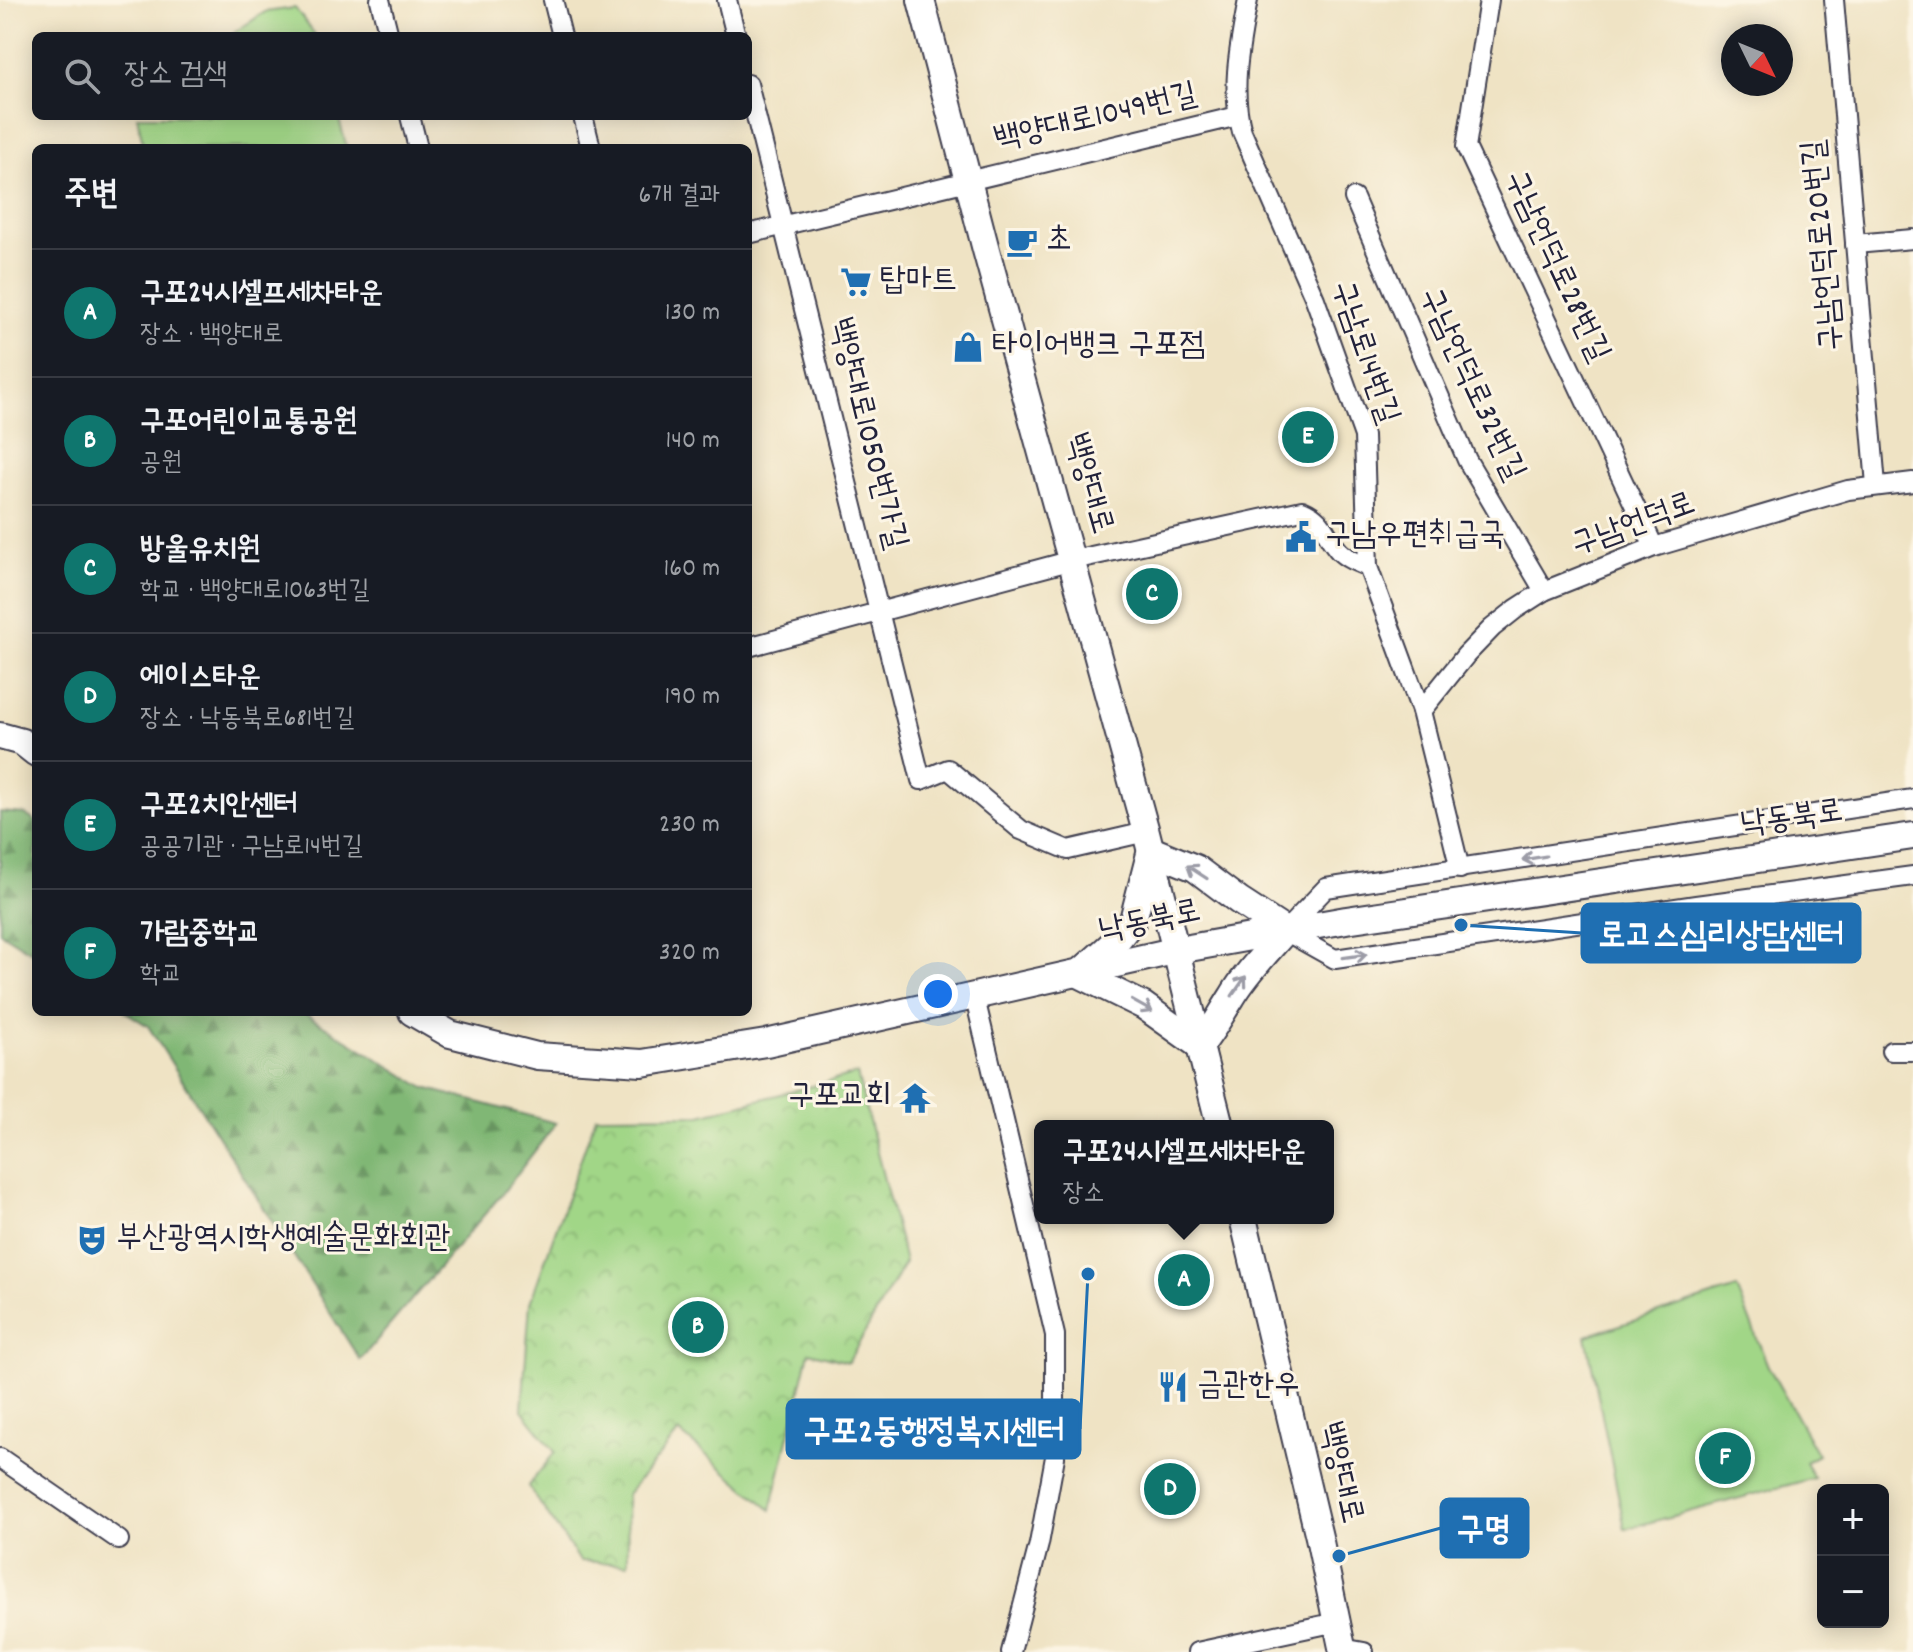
<!DOCTYPE html>
<html lang="ko">
<head>
<meta charset="utf-8">
<style>
	:root { --surface:#171b24; --page:#20242c; --text:#f1f3f6; --muted:#9ea1a6; --line:#363941; --accent:#0f766e }
	body { margin:0; font-family:Dekko,"Poor Story",sans-serif; background:var(--page); color:var(--text) }
	.controls { position:absolute; right:24px; bottom:24px; display:grid; overflow:hidden; border-radius:12px; box-shadow:0 4px 20px #0003 }
	.controls button { width:72px; height:72px; display:grid; place-items:center; padding:0; border:0; border-bottom:2px solid var(--line); background:var(--surface); color:var(--text); font:40px sans-serif }
	.compass { position:absolute; left:1721px; top:24px; width:72px; height:72px; border-radius:50%; background:var(--surface); box-shadow:0 4px 20px #0003; rotate:133deg }
	.you { position:absolute; left:938px; top:994px; width:28px; height:28px; margin:-20px; border:6px solid #fff; border-radius:50%; background:#1a73e8; box-shadow:0 0 0 12px #1a73e833 }
	.badge { display:grid; place-items:center; width:52px; height:52px; border-radius:50%; background:var(--accent); color:#fff; font-size:26px; font-weight:700 }
	.pin { position:absolute; translate:-50% -50%; border:4px solid #fff; box-shadow:0 2px 8px #0006 }
	.popup { position:absolute; left:1034px; top:1120px; width:300px; height:104px; box-sizing:border-box; display:grid; place-content:center; border-radius:12px; background:var(--surface); filter:drop-shadow(0 2px 6px #0005); font-size:26px; white-space:nowrap; color:var(--muted) }
	.popup b { font-size:30px; color:var(--text) }
	.popup::after { content:''; position:absolute; left:50%; top:100%; margin-left:-16px; border:16px solid transparent; border-top-color:var(--surface) }
	.list { margin:0; padding:0; list-style:none }
	h2 { display:flex; justify-content:space-between; align-items:center; height:104px; margin:0; padding:0 32px; font-size:34px }
	h2 small { font-size:26px; font-weight:400; color:var(--muted) }
	.list li { display:grid; grid-template-columns:52px 1fr auto; gap:24px; align-items:center; box-sizing:border-box; height:128px; padding:0 32px; border-top:2px solid var(--line) }
	.list b { display:block; font-size:30px; white-space:nowrap }
	.list p { margin:0; font-size:26px; white-space:nowrap; color:var(--muted) }
	.list em { font-size:26px; font-style:normal; color:var(--muted) }
	.icon { flex:none; width:44px; height:44px; fill:none; stroke:currentColor; stroke-width:2; stroke-linecap:round; stroke-linejoin:round }
	.map { position:relative; flex:none; width:1913px; height:1652px; overflow:hidden }
	.search { position:absolute; background:var(--surface); box-shadow:0 4px 20px #0003; left:32px; top:32px; width:720px; height:88px; display:flex; align-items:center; gap:20px; box-sizing:border-box; padding:0 28px; border-radius:12px; color:var(--muted); font-size:30px }
	.panel { position:absolute; background:var(--surface); box-shadow:0 4px 20px #0003; left:32px; top:144px; width:720px; height:872px; border-radius:12px }
	.map>svg:first-child { display:block }
	.forest { fill:url(#forest-firs); stroke:#516c58; stroke-width:2 }
	.park { fill:url(#park-crowns); stroke:#627c61; stroke-width:2 }
	.pitch { fill:#a1d687; stroke:#627c61; stroke-width:2 }
	.lines { fill:none; stroke-linecap:round; stroke-linejoin:round }
	.street-casing { stroke:#413f50; stroke-width:22 }
	.secondary-casing { stroke:#413f50; stroke-width:30 }
	.street { stroke:#fff; stroke-width:18 }
	.secondary { stroke:#fff; stroke-width:26 }
	.oneway { stroke:#9c9ca7 }
	.labels { text-anchor:middle; dominant-baseline:central; stroke-width:6; stroke-linejoin:round; paint-order:stroke }
	.street-label { font-size:32px; fill:#22223b; stroke:#fcf5e5 }
	.poi-label { font-size:32px; fill:#22223b; stroke:#fcf5e5; text-anchor:start }
	.leader { fill:none; stroke:#1f6fb2; stroke-width:3 }
	.callout-dot { fill:#1f6fb2; stroke:#fcf5e5; stroke-width:3 }
	.callout { fill:#1f6fb2; stroke:#1f6fb2; stroke-width:3 }
	.callout-label { font-size:34px; text-anchor:middle; font-weight:bold; fill:#fff }
</style>
</head>
<body>
<div class="map">
<svg width="1913" height="1652" viewBox="0 0 1913 1652">
	<defs>
		<pattern id="forest-firs" width="22" height="20" patternUnits="userSpaceOnUse" patternTransform="scale(2)"><rect width="22" height="20" fill="#80b774"/><path d="M5 1l3.5 6h-7zM16 11l3.5 6h-7z" fill="#689460"/></pattern>
		<pattern id="park-crowns" width="20" height="18" patternUnits="userSpaceOnUse" patternTransform="scale(2)"><rect width="20" height="18" fill="#a1d687"/><path d="M2 6a3 3 0 1 1 6 0M12 15a3 3 0 1 1 6 0" fill="none" stroke="#8ab775"/></pattern>
	</defs>
	<rect width="100%" height="100%" fill="#fcf5e5"/>
	<filter id="ink" filterUnits="userSpaceOnUse"><feTurbulence type="fractalNoise" baseFrequency=".0125" numOctaves="2"/><feDisplacementMap in="SourceGraphic" scale="16" xChannelSelector="R" yChannelSelector="G"/><feConvolveMatrix kernelMatrix="1 2 1 2 8 2 1 2 1" color-interpolation-filters="sRGB"/></filter>
	<filter id="wash" filterUnits="userSpaceOnUse"><feTurbulence type="fractalNoise" baseFrequency=".006" numOctaves="4" result="noise"/><feDisplacementMap in="SourceGraphic" scale="32" xChannelSelector="R" yChannelSelector="G"/><feGaussianBlur stdDeviation="1.8" result="paint"/><feColorMatrix in="noise" values="0 0 0 0 0 0 0 0 0 0 0 0 0 0 0 0 0 1.4 0 .05"/><feComposite in="paint" operator="in"/></filter>
	<g filter="url(#wash)">
		<rect width="100%" height="100%" fill="#efe3c4"/>
		<g class="forest">
			<polygon points="0,812 25,814 36,822 36,955 0,932"/>
			<polygon points="126,1012 302,1012 425,1088 556,1123 501,1195 360,1360 148,1026"/>
		</g>
		<polygon class="park" points="857,1074 905,1262 848,1362 809,1352 771,1510 679,1432 627,1494 628,1564 580,1561 528,1486 555,1452 522,1410 530,1303 596,1116 701,1115"/>
		<g class="pitch">
			<polygon points="295,8 316,36 229,36 265,12"/>
			<polygon points="137,116 338,116 347,148 144,148"/>
			<polygon points="1737,1288 1768,1366 1818,1455 1805,1462 1814,1478 1625,1529 1586,1336"/>
		</g>
	</g>
	<g filter="url(#ink)">
		<g class="lines">
			<defs>
				<g id="street">
					<polyline points="380,0 389,36"/>
					<polyline points="553,0 562,36"/>
					<polyline points="727,0 736,36"/>
					<path d="M1248,0C1240,44 1230,88 1242,132L1315,299L1364,436L1368,567L1421,711L1460,869"/>
					<polyline points="1489,0 1466,147 1654,547"/>
					<polyline points="1834,0 1876,485"/>
					<polyline points="748,84 921,780 948,769 1021,830 1068,850 1146,832"/>
					<polyline points="410,116 418,148"/>
					<polyline points="583,116 591,148"/>
					<polyline points="1354,198 1467,460 1544,591"/>
					<polyline points="748,234 1238,116"/>
					<polyline points="1855,244 1913,239"/>
					<path d="M748,647L1073,560L1302,510C1326,520 1324,535 1340,552C1347,559 1358,563 1368,567"/>
					<polyline points="1421,711 1466,655 1492,628 1516,609 1544,591 1654,547 1848,490 1913,482"/>
					<polyline points="1913,799 1326,888 1285,931 1335,959 1696,905 1913,876"/>
					<polyline points="974,994 1055,1335 1055,1457 1039,1544 1011,1652"/>
					<polyline points="1891,1051 1913,1051"/>
					<polyline points="0,1458 119,1540"/>
					<polyline points="1342,1648 1364,1652"/>
					<polyline points="1197,1652 1337,1622"/>
				</g>
				<g id="secondary">
					<polyline points="921,0 986,250 1146,832 1220,1126"/>
					<polyline points="0,736 22,742 36,753"/>
					<polyline points="1151,850 1195,868 1239,901 1285,931"/>
					<polyline points="1082,971 1118,939 1133,920 1151,850"/>
					<polyline points="1079,974 1144,1006 1200,1046"/>
					<polyline points="412,1012 450,1034 537,1056 642,1063 766,1043 1178,950 1346,920 1913,836"/>
					<path d="M1200,1046C1213,1030 1221,1014 1232,997C1246,973 1267,952 1285,931"/>
					<polyline points="1243,1218 1319,1537 1343,1652"/>
				</g>
			</defs>
			<use href="#street" class="street-casing"/>
			<use href="#secondary" class="secondary-casing"/>
			<use href="#street" class="street"/>
			<use href="#secondary" class="secondary"/>
		</g>
		<defs><path id="oneway-shaft" d="M-6 0H5M1.5-3L5.5 0L1.5 3" fill="none" stroke-width="1.6" stroke-linecap="round" stroke-linejoin="round" transform="scale(2)"/></defs>
		<g class="oneway">
			<use href="#oneway-shaft" transform="translate(1534 858) rotate(171)"/>
			<use href="#oneway-shaft" transform="translate(1197 872) rotate(-147)"/>
			<use href="#oneway-shaft" transform="translate(1355 956) rotate(-8)"/>
			<use href="#oneway-shaft" transform="translate(1239 986) rotate(-55)"/>
			<use href="#oneway-shaft" transform="translate(1142 1006) rotate(29)"/>
		</g>
	</g>
	<defs>
		<symbol id="cafe-bare" viewBox="-9 -9 18 18"><path d="M-5.5-4.5H6V0H3Q3 3.5 0 3.5H-2.5Q-5.5 3.5-5.5 0ZM3-3.2v2h1.7v-2ZM-6 4.5H4V6H-6Z" fill="#1f6fb2" stroke="#fcf5e5" stroke-width="2.5" paint-order="stroke"/></symbol>
		<symbol id="supermarket-bare" viewBox="-9 -9 18 18"><path d="M-6-5.5h2.5l.6 2H6L4.5 2H-2.5L-4.4-4H-6ZM-1.5 3.2a1.3 1.3 0 1 0 .1 0ZM3 3.2a1.3 1.3 0 1 0 .1 0Z" fill="#1f6fb2" stroke="#fcf5e5" stroke-width="2.5" paint-order="stroke"/></symbol>
		<symbol id="shop-bare" viewBox="-9 -9 18 18"><path d="M-5-2.5h2.3a2.7 3.5 0 0 1 5.4 0H5L5.5 6h-11ZM-1.5-2.5h3a1.5 2.3 0 0 0-3 0Z" fill="#1f6fb2" stroke="#fcf5e5" stroke-width="2.5" paint-order="stroke"/></symbol>
		<symbol id="civic-bare" viewBox="-9 -9 18 18"><path d="M-.6-6.5H3V-4.5H.6V-3L4-1V1h2V6H-6V1h2V-1L-.6-3ZM-1.2 2.5V6h2.4V2.5Z" fill="#1f6fb2" stroke="#fcf5e5" stroke-width="2.5" paint-order="stroke"/></symbol>
		<symbol id="temple-bare" viewBox="-9 -9 18 18"><path d="M0-6L5-2H3V0L6.5 2.5H4V6H1.5V3h-3V6H-4V2.5H-6.5L-3 0V-2H-5Z" fill="#1f6fb2" stroke="#fcf5e5" stroke-width="2.5" paint-order="stroke"/></symbol>
		<symbol id="theatre-bare" viewBox="-9 -9 18 18"><path d="M-5-5.5Q0-4 5-5.5V0Q5 5 0 6Q-5 5-5 0ZM-3.3-2.5H-1v1.5H-3.3ZM1-2.5H3.3v1.5H1ZM-2.8 1Q0 5.5 2.8 1Z" fill="#1f6fb2" stroke="#fcf5e5" stroke-width="2.5" paint-order="stroke"/></symbol>
		<symbol id="restaurant-bare" viewBox="-9 -9 18 18"><path d="M-5-6h1v4h1v-4h1v4h1v-4h1v5L-1.5 .5V6h-2V.5L-5-1ZM5-6V6H3V1.5H1.5Q1.5-4 5-6Z" fill="#1f6fb2" stroke="#fcf5e5" stroke-width="2.5" paint-order="stroke"/></symbol>
	</defs>
	<g fill-rule="evenodd">
		<use href="#cafe-bare" x="1000" y="220" width="44" height="44"/>
		<use href="#supermarket-bare" x="834" y="260" width="44" height="44"/>
		<use href="#shop-bare" x="946" y="325" width="44" height="44"/>
		<use href="#civic-bare" x="1279" y="515" width="44" height="44"/>
		<use href="#temple-bare" x="893" y="1076" width="44" height="44"/>
		<use href="#theatre-bare" x="70" y="1218" width="44" height="44"/>
		<use href="#restaurant-bare" x="1151" y="1365" width="44" height="44"/>
	</g>
	<g class="labels">
		<g class="street-label">
			<text transform="translate(1096 119) rotate(-13)">백양대로1049번길</text>
			<text transform="translate(1825 245) rotate(-95)">구남언덕로20번길</text>
			<text transform="translate(1555 267) rotate(65)">구남언덕로28번길</text>
			<text transform="translate(1363 353) rotate(71)">구남로14번길</text>
			<text transform="translate(1470 385) rotate(65)">구남언덕로32번길</text>
			<text transform="translate(866 434) rotate(76)">백양대로1050번가길</text>
			<text transform="translate(1087 484) rotate(74)">백양대로</text>
			<text transform="translate(1634 526) rotate(-20)">구남언덕로</text>
			<text transform="translate(1792 820) rotate(-8)">낙동북로</text>
			<text transform="translate(1150 923) rotate(-12)">낙동북로</text>
			<text transform="translate(1339 1473) rotate(77)">백양대로</text>
		</g>
		<g class="poi-label">
			<text x="1046" y="242">초</text>
			<text x="880" y="282">탑마트</text>
			<text x="992" y="347">타이어뱅크 구포점</text>
			<text x="1325" y="537">구남우편취급국</text>
			<text x="891" y="1098" text-anchor="end">구포교회</text>
			<text x="116" y="1240">부산광역시학생예술문화회관</text>
			<text x="1197" y="1387">금관한우</text>
		</g>
	</g>
	<path class="leader" d="M1461 925L1582 933M1088 1274L1080 1429M1339 1556L1441 1528"/>
	<g class="callout-dot">
		<circle cx="1461" cy="925" r="8"/>
		<circle cx="1088" cy="1274" r="8"/>
		<circle cx="1339" cy="1556" r="8"/>
	</g>
	<g class="callout">
		<rect x="1582" y="904" width="278" height="58" rx="8"/>
		<rect x="787" y="1400" width="293" height="58" rx="8"/>
		<rect x="1441" y="1499" width="87" height="58" rx="8"/>
	</g>
	<g class="callout-label">
		<text x="1721" y="945">로고스심리상담센터</text>
		<text x="934" y="1441">구포2동행정복지센터</text>
		<text x="1484" y="1539">구명</text>
	</g>
</svg>
<div class="controls">
<button>+</button>
<button>−</button>
</div>
<svg class="compass" viewBox="-18 -18 36 36"><path d="M0-13l5 13h-10z" fill="#e53935"/><path d="M0 13l5-13h-10z" fill="#9ea1a6"/></svg>
<div class="you"></div>
<div class="pin badge" style="left:1184px;top:1280px">A</div>
<div class="popup"><b>구포24시셀프세차타운</b>장소</div>
<div class="pin badge" style="left:698px;top:1327px">B</div>
<div class="pin badge" style="left:1152px;top:594px">C</div>
<div class="pin badge" style="left:1170px;top:1489px">D</div>
<div class="pin badge" style="left:1308px;top:437px">E</div>
<div class="pin badge" style="left:1725px;top:1458px">F</div>
<div class="search"><svg class="icon" aria-label="search" viewBox="0 0 24 24"><circle cx="10" cy="10" r="6"/><path d="M15 15l6 6"/></svg>장소 검색</div>
<section class="panel">
<h2>주변<small>6개 결과</small></h2>
<ul class="list">
<li><span class="badge">A</span><div><b>구포24시셀프세차타운</b><p>장소 · 백양대로</p></div><em>130 m</em></li>
<li><span class="badge">B</span><div><b>구포어린이교통공원</b><p>공원</p></div><em>140 m</em></li>
<li><span class="badge">C</span><div><b>방울유치원</b><p>학교 · 백양대로1063번길</p></div><em>160 m</em></li>
<li><span class="badge">D</span><div><b>에이스타운</b><p>장소 · 낙동북로681번길</p></div><em>190 m</em></li>
<li><span class="badge">E</span><div><b>구포2치안센터</b><p>공공기관 · 구남로14번길</p></div><em>230 m</em></li>
<li><span class="badge">F</span><div><b>가람중학교</b><p>학교</p></div><em>320 m</em></li>
</ul>
</section>
</div>
</body>
</html>
